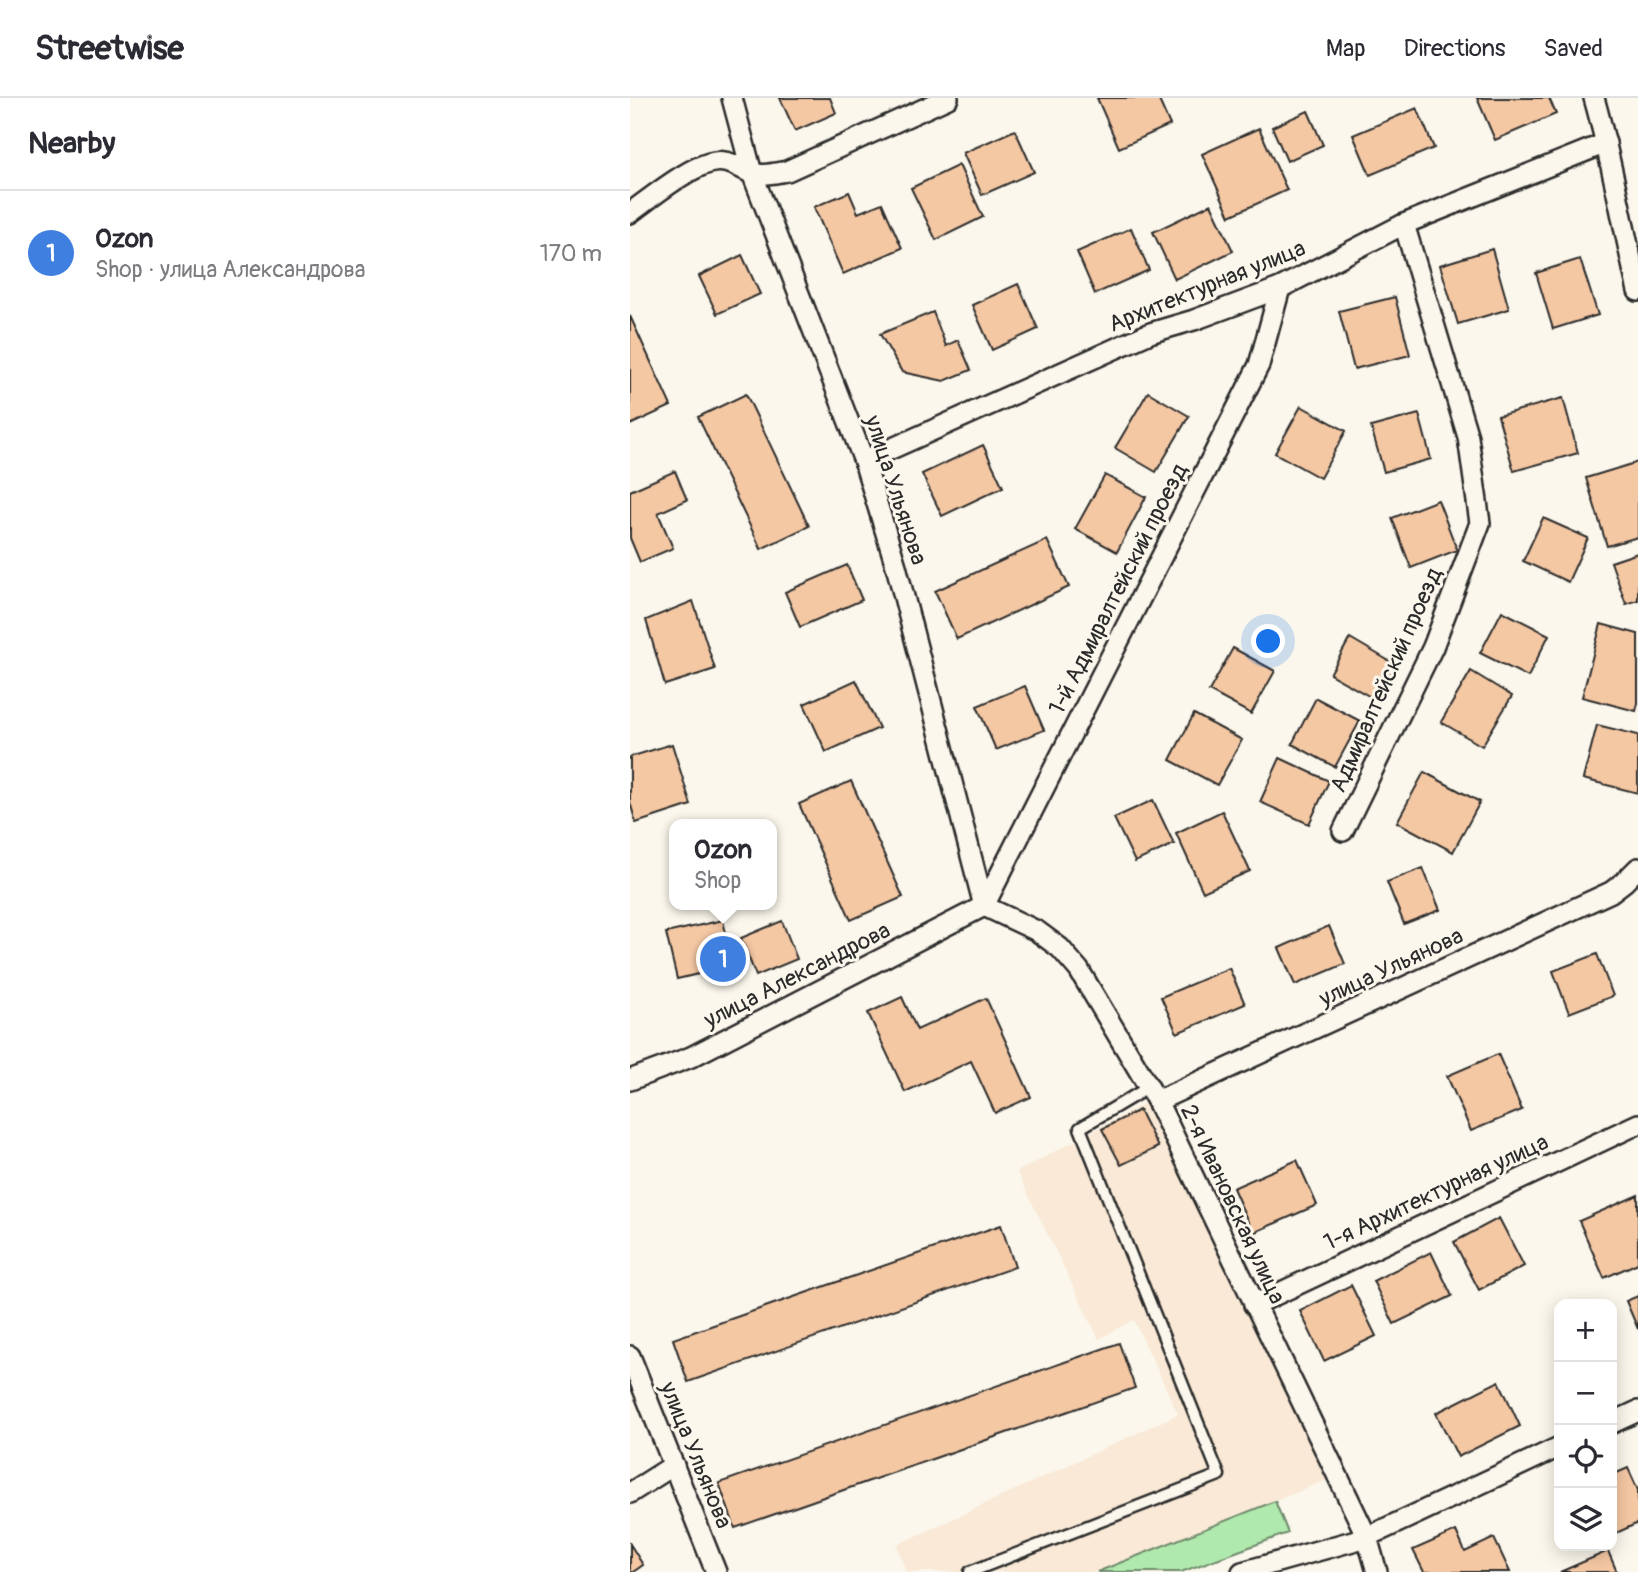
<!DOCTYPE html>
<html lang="en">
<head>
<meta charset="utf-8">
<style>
	:root { --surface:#fff; --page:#f2f2f3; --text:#2b2b33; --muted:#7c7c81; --line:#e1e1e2; --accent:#2563eb }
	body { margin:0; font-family:Pangolin,sans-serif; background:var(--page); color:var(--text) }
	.controls { position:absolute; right:21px; bottom:21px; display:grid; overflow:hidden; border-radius:14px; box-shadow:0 4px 18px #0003 }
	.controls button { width:63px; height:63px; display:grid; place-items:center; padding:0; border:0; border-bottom:2px solid var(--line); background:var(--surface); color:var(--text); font:35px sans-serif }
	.you { position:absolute; left:639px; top:544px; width:24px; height:24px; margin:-18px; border:5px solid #fff; border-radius:50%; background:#1a73e8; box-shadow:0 0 0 10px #1a73e833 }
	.badge { display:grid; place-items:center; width:46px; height:46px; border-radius:50%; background:var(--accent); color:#fff; font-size:23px; font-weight:700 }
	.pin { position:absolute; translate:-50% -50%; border:4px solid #fff; box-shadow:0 2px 7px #0006 }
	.popup { position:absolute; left:39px; top:721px; width:108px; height:91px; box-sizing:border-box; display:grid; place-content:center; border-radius:14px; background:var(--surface); filter:drop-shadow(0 2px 5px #0005); font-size:23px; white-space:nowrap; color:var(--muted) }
	.popup b { font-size:26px; color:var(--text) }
	.popup::after { content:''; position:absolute; left:50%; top:100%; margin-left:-14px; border:14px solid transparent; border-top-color:var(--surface) }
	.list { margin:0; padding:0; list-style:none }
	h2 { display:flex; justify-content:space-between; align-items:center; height:91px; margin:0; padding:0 28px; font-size:30px }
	h2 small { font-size:23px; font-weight:400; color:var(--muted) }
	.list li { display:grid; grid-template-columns:46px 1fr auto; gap:21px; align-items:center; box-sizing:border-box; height:126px; padding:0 28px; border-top:2px solid var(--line) }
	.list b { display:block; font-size:26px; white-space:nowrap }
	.list p { margin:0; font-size:23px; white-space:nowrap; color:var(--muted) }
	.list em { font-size:23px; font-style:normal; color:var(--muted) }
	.icon { flex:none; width:38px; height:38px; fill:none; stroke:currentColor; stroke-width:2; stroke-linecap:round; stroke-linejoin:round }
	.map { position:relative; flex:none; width:1008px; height:1474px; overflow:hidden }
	header { display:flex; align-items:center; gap:42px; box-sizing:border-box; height:98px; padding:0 35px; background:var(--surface); border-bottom:2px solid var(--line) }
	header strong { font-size:33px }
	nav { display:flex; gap:38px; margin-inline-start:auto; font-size:24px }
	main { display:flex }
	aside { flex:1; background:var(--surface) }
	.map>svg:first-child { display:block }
	.built { fill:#f9e9d6 }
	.green { fill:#b0e9ad; stroke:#6e8a6c; stroke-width:2 }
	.building { fill:#f5c8a4; stroke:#2b2b2b; stroke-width:2 }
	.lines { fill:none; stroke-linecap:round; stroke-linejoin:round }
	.lane-casing { stroke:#2b2b2b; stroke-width:15 }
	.street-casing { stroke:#2b2b2b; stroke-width:24 }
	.lane { stroke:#fbf7ec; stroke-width:10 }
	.street { stroke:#fbf7ec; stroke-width:19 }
	.labels { text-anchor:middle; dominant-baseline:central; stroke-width:6; stroke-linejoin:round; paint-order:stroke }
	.street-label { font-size:23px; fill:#2b2b2b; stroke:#fbf7ec }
</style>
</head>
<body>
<header>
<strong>Streetwise</strong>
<nav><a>Map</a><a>Directions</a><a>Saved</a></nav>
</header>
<main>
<aside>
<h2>Nearby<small></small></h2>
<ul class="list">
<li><span class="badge" style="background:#3f7fe0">1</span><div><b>Ozon</b><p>Shop · улица Александрова</p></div><em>170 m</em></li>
</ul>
</aside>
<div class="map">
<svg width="1008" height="1474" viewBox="0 0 1008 1474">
	<rect width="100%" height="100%" fill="#fbf7ec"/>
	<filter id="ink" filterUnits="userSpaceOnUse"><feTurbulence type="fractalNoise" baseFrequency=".0143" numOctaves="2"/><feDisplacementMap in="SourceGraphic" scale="14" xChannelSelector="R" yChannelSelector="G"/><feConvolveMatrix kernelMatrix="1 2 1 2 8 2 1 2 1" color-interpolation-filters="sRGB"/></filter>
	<g filter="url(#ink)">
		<polygon class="built" points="515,1005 697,1382 467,1474 276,1474 267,1447 548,1316 504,1222 469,1241 387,1074"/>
		<polygon class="green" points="645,1403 658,1435 551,1474 467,1474"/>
		<g class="building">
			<polygon points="150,0 200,0 206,15 165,33"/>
			<polygon points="467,0 528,0 540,27 489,50"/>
			<polygon points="847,0 919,0 926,16 865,42"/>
			<polygon points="787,10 804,50 740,77 723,37"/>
			<polygon points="678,13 693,47 657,63 642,29"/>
			<polygon points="629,30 657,92 600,118 572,56"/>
			<polygon points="385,32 404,74 352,97 333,55"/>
			<polygon points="329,67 353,119 306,142 281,90"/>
			<polygon points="219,94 228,115 252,105 272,150 213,176 184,109"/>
			<polygon points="581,106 603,153 545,181 523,134"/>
			<polygon points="501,130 519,172 465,196 447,154"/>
			<polygon points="862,151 879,211 828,226 810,167"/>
			<polygon points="112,157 130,196 87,216 69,178"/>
			<polygon points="950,161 968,217 923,231 906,175"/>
			<polygon points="388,186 408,231 362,252 342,207"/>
			<polygon points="765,199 780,257 724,271 709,213"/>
			<polygon points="303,214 316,248 328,242 341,272 314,283 272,274 250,236"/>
			<polygon points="0,218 41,308 0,327"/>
			<polygon points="518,294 559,318 526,374 485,350"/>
			<polygon points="116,296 179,428 131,451 68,319"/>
			<polygon points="933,300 948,355 884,373 868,318"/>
			<polygon points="671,308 716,333 690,380 645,355"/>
			<polygon points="789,316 801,361 754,374 741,329"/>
			<polygon points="353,347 373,389 312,418 292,376"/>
			<polygon points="1008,364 1008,439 977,448 956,380"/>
			<polygon points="45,373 57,402 28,415 43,450 10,464 0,440 0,393"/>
			<polygon points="475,377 516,399 487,454 445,431"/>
			<polygon points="808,402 827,452 781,470 762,420"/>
			<polygon points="913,420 958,440 938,484 893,463"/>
			<polygon points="417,442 439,489 327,541 305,493"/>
			<polygon points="1008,455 1008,502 996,506 981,464"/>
			<polygon points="217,467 232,502 170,529 155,494"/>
			<polygon points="63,503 85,571 35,587 16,522"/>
			<polygon points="872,513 919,537 898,579 850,555"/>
			<polygon points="971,526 1008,536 1008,605 1006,613 952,599"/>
			<polygon points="720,540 766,567 746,602 700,576"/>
			<polygon points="603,550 645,573 621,616 579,593"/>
			<polygon points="841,573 882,598 852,648 811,624"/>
			<polygon points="226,582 249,630 196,654 174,606"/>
			<polygon points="395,588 414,632 366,652 347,608"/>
			<polygon points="686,600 730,623 705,669 662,646"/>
			<polygon points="564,616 612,642 587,687 540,662"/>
			<polygon points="967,627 1008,637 1008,695 953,681"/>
			<polygon points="42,646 61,707 6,725 0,704 0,659"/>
			<polygon points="650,660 699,683 679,726 630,704"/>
			<polygon points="794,674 850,704 823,754 767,724"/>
			<polygon points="221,683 273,799 221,822 169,706"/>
			<polygon points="523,702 544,746 505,764 484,720"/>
			<polygon points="592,713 620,773 573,794 546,735"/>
			<polygon points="793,770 810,812 774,826 757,784"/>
			<polygon points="93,822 103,868 47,881 36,835"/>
			<polygon points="152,823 167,861 126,878 111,840"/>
			<polygon points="699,828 715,866 665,887 649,850"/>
			<polygon points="967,856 983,898 939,915 923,873"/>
			<polygon points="599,870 615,906 547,935 531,899"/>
			<polygon points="272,899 287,932 356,900 401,999 365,1015 341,963 275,994 238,915"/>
			<polygon points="868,956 892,1012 841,1033 817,978"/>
			<polygon points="509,1012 528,1049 491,1067 472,1031"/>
			<polygon points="667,1062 687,1107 623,1135 603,1090"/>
			<polygon points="1008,1097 1008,1165 974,1180 949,1123"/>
			<polygon points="869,1120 894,1168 849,1192 824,1144"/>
			<polygon points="371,1127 385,1169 58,1284 43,1241"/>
			<polygon points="801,1154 822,1198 764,1226 743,1183"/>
			<polygon points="721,1187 746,1238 694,1263 670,1213"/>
			<polygon points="1008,1198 1008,1231 996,1203"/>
			<polygon points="489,1245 505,1290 105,1430 89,1385"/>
			<polygon points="869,1283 890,1328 828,1359 806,1315"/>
			<polygon points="998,1370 1008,1392 1008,1425 982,1437 982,1377"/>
			<polygon points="826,1433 835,1454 864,1440 880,1474 794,1474 783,1452"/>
			<polygon points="0,1446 13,1467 3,1474 0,1474"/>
			<polygon points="978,1453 987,1474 930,1474"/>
		</g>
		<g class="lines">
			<defs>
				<polyline id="lane" points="340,1474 589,1377 450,1030 519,989"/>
				<g id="street">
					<polyline points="102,0 122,75 234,363 266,468 354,808"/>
					<path d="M964,0C982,63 993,128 1008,193"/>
					<path d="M0,115C21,100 69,59 94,64C104,65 110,70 119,74C131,79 144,75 157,73L318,0"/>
					<polyline points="234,363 520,235 564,222 650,190 774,126 976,45"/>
					<polyline points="713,733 803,549 850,425 838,339 774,126"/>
					<polyline points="354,808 407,833 430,850 449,872 527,1003 737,1439 747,1474"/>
					<polyline points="354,808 629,267 650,190"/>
					<polyline points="0,982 61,959 354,808"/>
					<polyline points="527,1003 981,794 994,784 1008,770"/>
					<polyline points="624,1207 1008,1026"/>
					<polyline points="0,1258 86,1474"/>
					<polyline points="982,1325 1008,1313"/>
					<polyline points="0,1395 44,1367"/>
					<polyline points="612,1474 737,1439 929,1349"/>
				</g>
			</defs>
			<use href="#lane" class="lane-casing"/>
			<use href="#street" class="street-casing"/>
			<use href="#lane" class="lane"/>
			<use href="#street" class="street"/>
		</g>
	</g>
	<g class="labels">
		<g class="street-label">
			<text transform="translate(577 188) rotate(-22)">Архитектурная улица</text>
			<text transform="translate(266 392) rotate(72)">улица Ульянова</text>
			<text transform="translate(488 491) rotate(-63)">1-й Адмиралтейский проезд</text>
			<text transform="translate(756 582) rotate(-66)">Адмиралтейский проезд</text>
			<text transform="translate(761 869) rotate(-25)">улица Ульянова</text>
			<text transform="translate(167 877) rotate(-27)">улица Александрова</text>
			<text transform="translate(806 1094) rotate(-25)">1-я Архитектурная улица</text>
			<text transform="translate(603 1106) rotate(65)">2-я Ивановская улица</text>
			<text transform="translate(66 1357) rotate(68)">улица Ульянова</text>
		</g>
	</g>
</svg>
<div class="controls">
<button>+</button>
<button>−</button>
<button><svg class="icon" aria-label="locate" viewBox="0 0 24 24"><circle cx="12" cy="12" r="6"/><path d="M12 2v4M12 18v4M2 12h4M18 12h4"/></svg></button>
<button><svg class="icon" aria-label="layers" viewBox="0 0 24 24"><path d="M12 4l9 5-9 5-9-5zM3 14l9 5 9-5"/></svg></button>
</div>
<div class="you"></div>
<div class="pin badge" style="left:93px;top:861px;background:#3f7fe0">1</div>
<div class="popup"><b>Ozon</b>Shop</div>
</div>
</main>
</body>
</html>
